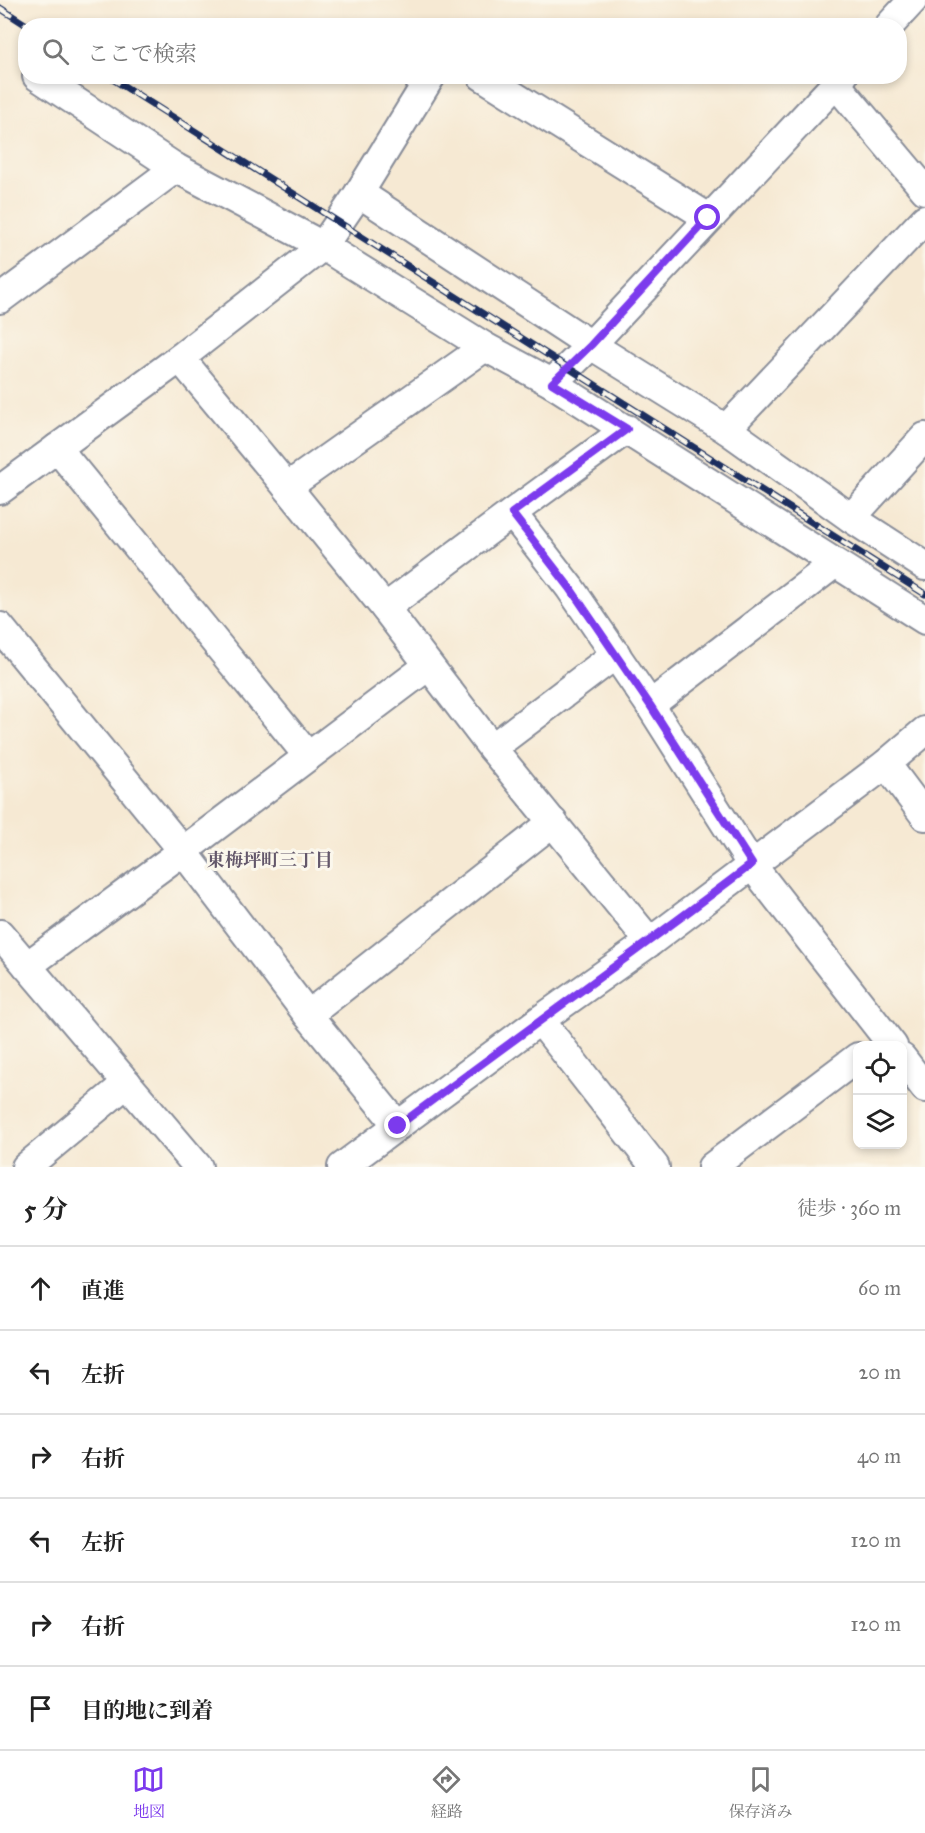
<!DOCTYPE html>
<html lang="ja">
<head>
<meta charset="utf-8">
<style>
	:root { --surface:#fff; --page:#f6f6f6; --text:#222; --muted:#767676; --line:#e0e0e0; --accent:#7c3aed }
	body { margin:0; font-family:"IM FELL Great Primer","Noto Serif JP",serif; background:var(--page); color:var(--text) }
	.controls { position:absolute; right:18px; bottom:18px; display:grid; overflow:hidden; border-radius:12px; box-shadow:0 3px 9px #0003 }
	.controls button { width:54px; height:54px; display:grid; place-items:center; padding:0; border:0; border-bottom:2px solid var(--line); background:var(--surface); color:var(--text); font:30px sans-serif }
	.stop { position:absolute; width:18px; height:18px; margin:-14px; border:4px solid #7c3aed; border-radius:50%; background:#fff }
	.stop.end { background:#7c3aed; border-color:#fff; box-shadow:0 2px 6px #0008 }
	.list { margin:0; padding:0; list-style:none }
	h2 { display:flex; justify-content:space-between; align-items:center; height:78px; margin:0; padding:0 24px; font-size:26px }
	h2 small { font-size:20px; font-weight:400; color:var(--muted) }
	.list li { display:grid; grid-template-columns:39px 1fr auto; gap:18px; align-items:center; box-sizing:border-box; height:84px; padding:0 24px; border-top:2px solid var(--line) }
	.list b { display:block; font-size:22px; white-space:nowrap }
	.list em { font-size:20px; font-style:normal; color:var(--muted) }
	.icon { flex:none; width:33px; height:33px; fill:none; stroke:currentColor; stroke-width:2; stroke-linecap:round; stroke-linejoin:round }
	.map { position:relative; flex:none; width:925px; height:1167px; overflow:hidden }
	.search { position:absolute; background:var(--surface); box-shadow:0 3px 9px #0003; left:18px; right:18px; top:18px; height:66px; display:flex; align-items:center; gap:15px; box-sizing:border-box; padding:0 21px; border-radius:24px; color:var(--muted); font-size:22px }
	.sheet { height:582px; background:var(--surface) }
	nav { display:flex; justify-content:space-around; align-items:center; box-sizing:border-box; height:84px; border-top:2px solid var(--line); background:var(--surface); font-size:16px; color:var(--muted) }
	nav a { display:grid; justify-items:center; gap:3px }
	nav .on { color:var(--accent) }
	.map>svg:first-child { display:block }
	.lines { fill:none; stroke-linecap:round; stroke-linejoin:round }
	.minor-casing { stroke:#888c98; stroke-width:32 }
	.minor { stroke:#fff; stroke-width:28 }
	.rail-casing { stroke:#1b2f5e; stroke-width:7 }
	.rail { stroke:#fbf7ec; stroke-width:4.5; stroke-dasharray:14; stroke-linecap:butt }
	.route { stroke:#7c3aed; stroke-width:8 }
	.labels { text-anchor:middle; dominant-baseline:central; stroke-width:6; stroke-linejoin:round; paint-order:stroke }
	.neighbourhood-label { font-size:18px; font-weight:bold; fill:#64586b; stroke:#fbf7ec }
</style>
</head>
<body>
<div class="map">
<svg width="925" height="1167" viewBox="0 0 925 1167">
	<rect width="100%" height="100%" fill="#fbf7ec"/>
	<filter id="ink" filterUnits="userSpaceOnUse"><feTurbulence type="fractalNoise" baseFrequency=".0167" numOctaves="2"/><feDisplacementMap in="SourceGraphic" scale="12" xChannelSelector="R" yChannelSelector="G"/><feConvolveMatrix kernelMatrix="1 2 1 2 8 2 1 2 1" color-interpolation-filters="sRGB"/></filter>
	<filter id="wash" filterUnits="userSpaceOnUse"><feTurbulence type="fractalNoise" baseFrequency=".008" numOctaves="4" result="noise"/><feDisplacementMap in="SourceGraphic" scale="24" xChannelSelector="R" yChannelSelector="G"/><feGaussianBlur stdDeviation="1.35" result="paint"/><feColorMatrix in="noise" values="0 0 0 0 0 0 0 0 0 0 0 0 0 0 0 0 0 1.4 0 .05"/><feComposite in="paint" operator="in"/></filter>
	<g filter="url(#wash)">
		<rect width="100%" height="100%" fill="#f6e9d3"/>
	</g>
	<g filter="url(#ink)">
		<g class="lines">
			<defs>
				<g id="minor">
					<polyline points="889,26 913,0"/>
					<polyline points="37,76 176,168 323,246 485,347 552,383 925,620"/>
					<polyline points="431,76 359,193 591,345 726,429 851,518 925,566"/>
					<polyline points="482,76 709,218"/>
					<polyline points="836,84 925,190"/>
					<polyline points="0,299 176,168"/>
					<polyline points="180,358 287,487 385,608 492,748 650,942"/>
					<polyline points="552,383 591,345 843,76"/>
					<polyline points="726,429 925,219"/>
					<polyline points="57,448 308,756"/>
					<polyline points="287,487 485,347"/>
					<polyline points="0,490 180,358 323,246 359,193"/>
					<polyline points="512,513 570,588 650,705 751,864 893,1046"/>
					<polyline points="851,518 925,437"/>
					<polyline points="385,608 512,513 627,429"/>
					<polyline points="0,627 183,851 308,1015 398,1126"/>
					<polyline points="650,705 834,564"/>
					<polyline points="492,748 616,654"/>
					<polyline points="886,764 925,816"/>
					<polyline points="0,934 198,1167"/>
					<polyline points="27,966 183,851 428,666"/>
					<polyline points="308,1015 553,822"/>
					<polyline points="540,1020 655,1167"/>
					<polyline points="902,1058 925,1088"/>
					<polyline points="26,1167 127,1083"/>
					<polyline points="342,1167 540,1020 650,942 886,764 925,731"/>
					<polyline points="712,1167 858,1057"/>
				</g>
			</defs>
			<use href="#minor" class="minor-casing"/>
			<use href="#minor" class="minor"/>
			<defs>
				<g id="rail">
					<polyline points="0,8 28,26"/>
					<polyline points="108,76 925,594"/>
				</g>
			</defs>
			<use href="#rail" class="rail-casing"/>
			<use href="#rail" class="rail"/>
		</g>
	</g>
	<g class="lines" filter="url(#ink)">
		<path class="route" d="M398,1126C515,1038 635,953 752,864L650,705L570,588L512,513L627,429L552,383L591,345L708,218"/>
	</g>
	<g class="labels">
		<g class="neighbourhood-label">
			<text x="270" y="860">東梅坪町三丁目</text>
		</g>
	</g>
</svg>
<div class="controls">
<button><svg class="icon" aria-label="locate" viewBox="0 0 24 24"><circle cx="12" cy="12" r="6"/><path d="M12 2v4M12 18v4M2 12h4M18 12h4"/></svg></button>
<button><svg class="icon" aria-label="layers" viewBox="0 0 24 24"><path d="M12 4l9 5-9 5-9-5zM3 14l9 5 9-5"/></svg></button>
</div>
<div class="stop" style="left:708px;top:218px"></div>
<div class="stop end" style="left:398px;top:1126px"></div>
<div class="search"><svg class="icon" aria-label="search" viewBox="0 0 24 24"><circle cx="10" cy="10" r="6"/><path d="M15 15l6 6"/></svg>ここで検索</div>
</div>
<section class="sheet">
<h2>5 分<small>徒歩 · 360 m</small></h2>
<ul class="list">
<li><svg class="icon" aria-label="ahead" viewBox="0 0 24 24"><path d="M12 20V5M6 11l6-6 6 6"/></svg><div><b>直進</b></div><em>60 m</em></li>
<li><svg class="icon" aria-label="left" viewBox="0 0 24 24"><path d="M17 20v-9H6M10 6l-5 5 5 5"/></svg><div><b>左折</b></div><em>20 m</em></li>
<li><svg class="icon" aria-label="right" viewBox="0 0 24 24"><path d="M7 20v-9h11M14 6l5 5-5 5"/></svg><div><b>右折</b></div><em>40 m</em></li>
<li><svg class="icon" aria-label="left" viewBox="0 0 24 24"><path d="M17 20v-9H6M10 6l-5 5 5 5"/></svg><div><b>左折</b></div><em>120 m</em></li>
<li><svg class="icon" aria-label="right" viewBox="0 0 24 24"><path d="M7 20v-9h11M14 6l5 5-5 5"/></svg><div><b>右折</b></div><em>120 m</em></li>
<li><svg class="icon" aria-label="arrive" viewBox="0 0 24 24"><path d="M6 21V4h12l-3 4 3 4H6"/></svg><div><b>目的地に到着</b></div></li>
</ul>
</section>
<nav>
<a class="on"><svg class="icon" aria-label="map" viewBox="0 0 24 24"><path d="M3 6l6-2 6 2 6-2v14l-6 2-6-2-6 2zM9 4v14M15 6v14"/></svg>地図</a>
<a><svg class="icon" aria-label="directions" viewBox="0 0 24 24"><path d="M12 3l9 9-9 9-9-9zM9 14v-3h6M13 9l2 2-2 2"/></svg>経路</a>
<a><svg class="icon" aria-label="saved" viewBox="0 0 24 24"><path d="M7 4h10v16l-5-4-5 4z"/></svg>保存済み</a>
</nav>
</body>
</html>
